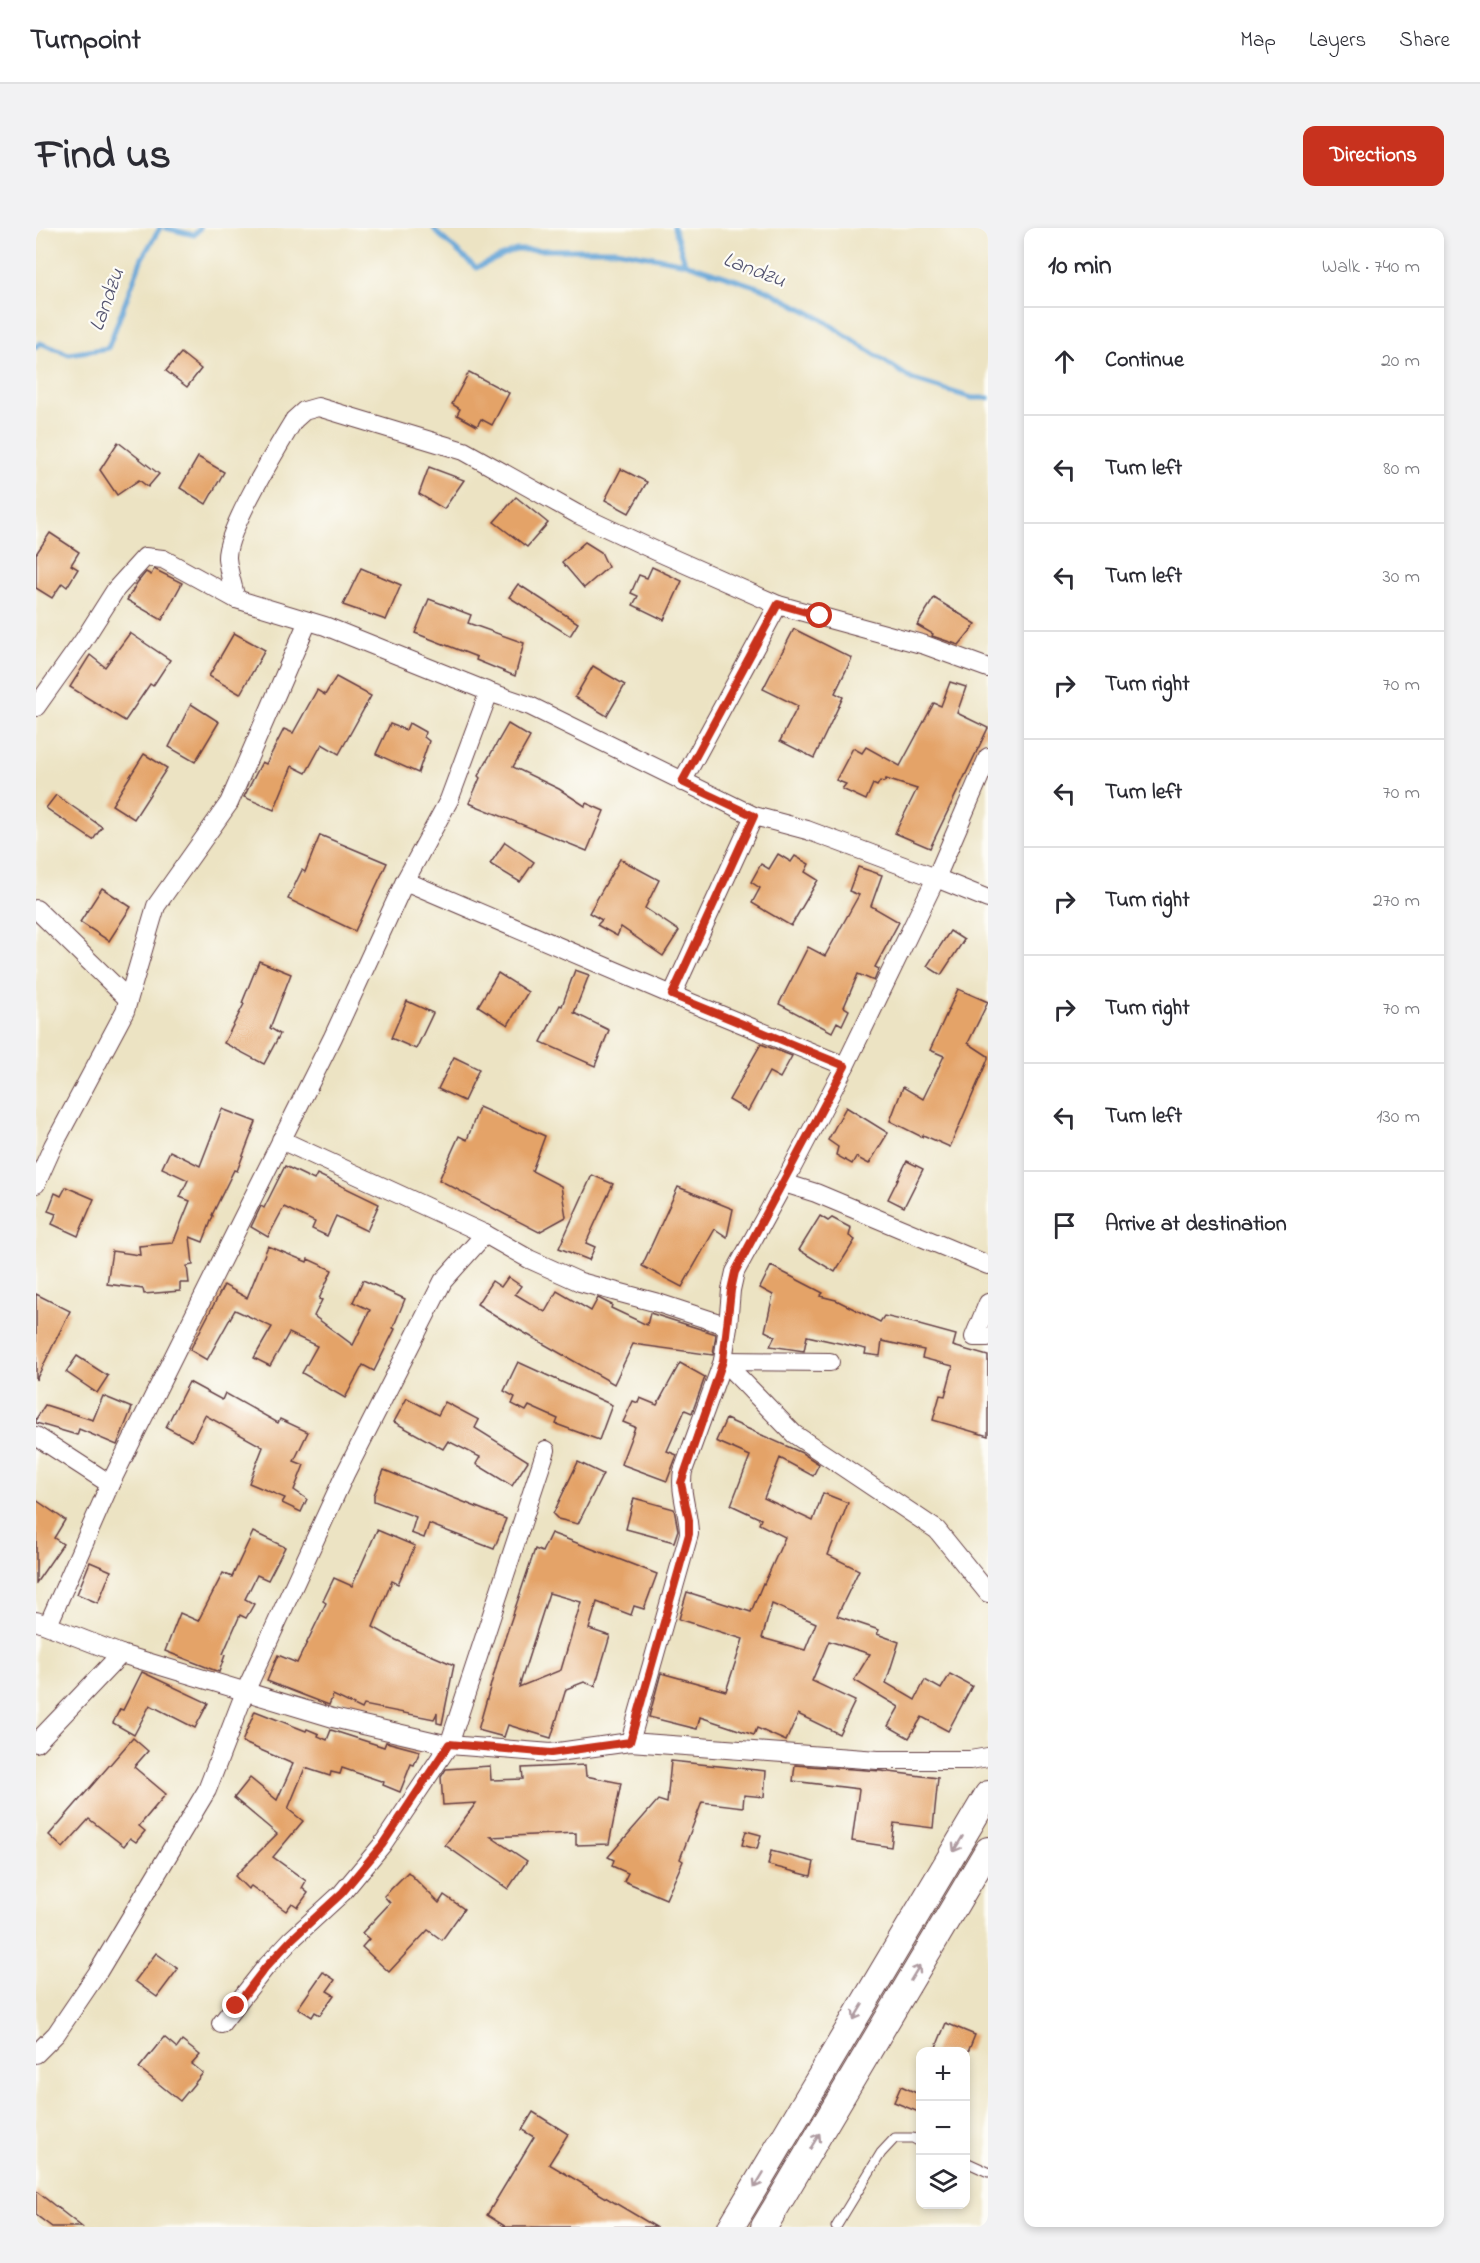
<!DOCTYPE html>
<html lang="en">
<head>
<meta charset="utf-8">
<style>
	:root { --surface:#fff; --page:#f2f2f3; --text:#2b2b33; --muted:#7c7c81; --line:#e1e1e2; --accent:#c8321e }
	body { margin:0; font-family:"Indie Flower",sans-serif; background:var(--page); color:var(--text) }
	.controls { position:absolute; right:18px; bottom:18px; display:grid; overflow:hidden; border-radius:12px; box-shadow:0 3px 9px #0003 }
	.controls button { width:54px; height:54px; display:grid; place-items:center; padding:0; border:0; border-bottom:2px solid var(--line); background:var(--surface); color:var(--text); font:30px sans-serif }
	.stop { position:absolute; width:18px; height:18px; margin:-14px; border:4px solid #c8321e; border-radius:50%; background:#fff }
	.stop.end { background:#c8321e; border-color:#fff; box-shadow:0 2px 6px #0008 }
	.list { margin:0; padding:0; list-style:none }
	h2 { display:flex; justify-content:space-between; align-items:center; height:78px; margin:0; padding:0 24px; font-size:26px }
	h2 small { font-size:20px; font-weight:400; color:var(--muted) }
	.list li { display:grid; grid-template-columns:39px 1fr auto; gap:18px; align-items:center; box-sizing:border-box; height:108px; padding:0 24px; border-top:2px solid var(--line) }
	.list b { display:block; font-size:22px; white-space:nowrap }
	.list em { font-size:20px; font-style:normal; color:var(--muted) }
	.icon { flex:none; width:33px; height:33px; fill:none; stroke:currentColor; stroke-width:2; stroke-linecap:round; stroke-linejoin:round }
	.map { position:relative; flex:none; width:952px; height:1999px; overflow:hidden; border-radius:12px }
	header { display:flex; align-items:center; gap:36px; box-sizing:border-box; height:84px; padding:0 30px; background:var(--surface); border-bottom:2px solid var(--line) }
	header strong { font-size:28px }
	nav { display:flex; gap:33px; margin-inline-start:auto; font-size:21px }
	.intro { display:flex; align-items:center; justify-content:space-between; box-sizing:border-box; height:144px; padding:0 36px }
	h1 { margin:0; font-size:42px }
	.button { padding:15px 27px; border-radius:12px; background:var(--accent); color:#fff; font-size:21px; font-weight:700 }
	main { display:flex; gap:36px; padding:0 36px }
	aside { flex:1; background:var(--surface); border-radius:12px; box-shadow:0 3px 9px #0003 }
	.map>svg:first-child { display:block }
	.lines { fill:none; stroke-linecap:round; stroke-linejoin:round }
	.stream { stroke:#63a4d7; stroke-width:5 }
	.building { fill:#e4a368; fill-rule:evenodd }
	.lane-casing { stroke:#623c42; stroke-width:11 }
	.street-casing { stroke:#623c42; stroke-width:20 }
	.secondary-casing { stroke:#623c42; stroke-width:28 }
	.lane { stroke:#fff; stroke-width:9 }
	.street { stroke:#fff; stroke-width:18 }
	.secondary { stroke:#fff; stroke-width:26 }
	.oneway { stroke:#ae9aa0 }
	.route { stroke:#c8321e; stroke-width:8 }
	.labels { text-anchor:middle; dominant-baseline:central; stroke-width:4.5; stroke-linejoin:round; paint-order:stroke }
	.water-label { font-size:22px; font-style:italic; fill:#545470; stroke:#fdfcf7 }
</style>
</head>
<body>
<header>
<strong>Turnpoint</strong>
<nav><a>Map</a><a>Layers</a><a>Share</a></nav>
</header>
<div class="intro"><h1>Find us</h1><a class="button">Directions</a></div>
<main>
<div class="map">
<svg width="952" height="1999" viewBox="0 0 952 1999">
	<rect width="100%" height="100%" fill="#fdfcf7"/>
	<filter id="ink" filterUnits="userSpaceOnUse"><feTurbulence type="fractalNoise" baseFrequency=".0167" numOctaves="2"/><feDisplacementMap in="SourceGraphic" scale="12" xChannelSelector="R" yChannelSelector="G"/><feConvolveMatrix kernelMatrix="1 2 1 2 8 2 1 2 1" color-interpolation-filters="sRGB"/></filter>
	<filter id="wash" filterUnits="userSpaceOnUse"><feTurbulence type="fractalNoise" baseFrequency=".008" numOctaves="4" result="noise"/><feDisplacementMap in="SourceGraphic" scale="24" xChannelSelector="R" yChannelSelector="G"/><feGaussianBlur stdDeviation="1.35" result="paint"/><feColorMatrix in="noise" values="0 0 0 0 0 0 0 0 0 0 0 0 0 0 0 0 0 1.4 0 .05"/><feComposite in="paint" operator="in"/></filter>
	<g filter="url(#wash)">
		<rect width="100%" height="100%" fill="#ece3c3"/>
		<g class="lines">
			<g class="stream">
				<polyline points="130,0 158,7 164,0"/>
				<polyline points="398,0 400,4 440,40 480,22 580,22 649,35 731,62 784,90 877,152 936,170 952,170"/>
				<polyline points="638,0 649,35"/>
				<polyline points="0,119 4,115 33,126 72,120 106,30 124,0"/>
			</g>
		</g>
		<g id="blocks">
			<g class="building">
				<polygon points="145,125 165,141 151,159 130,143"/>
				<polygon points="433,144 473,165 456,197 445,191 441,198 421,187 424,181 416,176"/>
				<polygon points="82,214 123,246 112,259 103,252 81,267 64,242"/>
				<polygon points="162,229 188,244 170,276 144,260"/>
				<polygon points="393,239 428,252 408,281 383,266"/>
				<polygon points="585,241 611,254 593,285 569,272"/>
				<polygon points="480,269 512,295 491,319 458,294"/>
				<polygon points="14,305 43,324 35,337 42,341 31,359 26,355 16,370 0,360 0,326"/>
				<polygon points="549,314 565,324 572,339 548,360 526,334"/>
				<polygon points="616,339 646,353 628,392 597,377 602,368 595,365 603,347 611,350"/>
				<polygon points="325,340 365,357 350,392 307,377"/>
				<polygon points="118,341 146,355 126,392 91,372 101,355 110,344 115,347"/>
				<polygon points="482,356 542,395 534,408 473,369"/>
				<polygon points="898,370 940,396 923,417 896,408 897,406 881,397"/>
				<polygon points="393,371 435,387 432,395 488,415 479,448 440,432 441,429 379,405"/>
				<polygon points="758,401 816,430 799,465 807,469 778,530 744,513 762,478 727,461"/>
				<polygon points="94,405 134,432 117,458 114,456 89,493 34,459 54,427 69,439"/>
				<polygon points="198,405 229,422 204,466 173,448"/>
				<polygon points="557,438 589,457 571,488 539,469"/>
				<polygon points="300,449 335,468 303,526 286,516 270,545 256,538 238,582 208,569 226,534 230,536 248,501 257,505 281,462 289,467"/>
				<polygon points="914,454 930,459 921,485 952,500 894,620 859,605 881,561 850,551 848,554 844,553 841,558 837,556 830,572 806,561 810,556 800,552 817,520 826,525 830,519 864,538 898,475 905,478"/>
				<polygon points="155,476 183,494 159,534 133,519"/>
				<polygon points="373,495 389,504 388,509 393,513 382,545 340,526 354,496 370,502"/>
				<polygon points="472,496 494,509 477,539 523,561 549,578 550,575 568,583 551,623 433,575 444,550 442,548"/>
				<polygon points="108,526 131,540 98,591 76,577"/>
				<polygon points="20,567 66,599 57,612 10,580"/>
				<polygon points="284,607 351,635 319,703 252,671 266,642 269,644"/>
				<polygon points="469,614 498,634 484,654 454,636"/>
				<polygon points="742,626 755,634 759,628 773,636 769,644 782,652 755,698 716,675 724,660 715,654 725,636 733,641"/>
				<polygon points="584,631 623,652 609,680 643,703 627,728 585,699 581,708 561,697 566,692 553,685"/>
				<polygon points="822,639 846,647 835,678 863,694 839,739 843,741 838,753 822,746 808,779 813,782 806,797 801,794 796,804 743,776 772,719 789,728 823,667 813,663"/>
				<polygon points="66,660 95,679 73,713 44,694"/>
				<polygon points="914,703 928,712 905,747 891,738"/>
				<polygon points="223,733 255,746 234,800 244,806 228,836 188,815 208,776 206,775"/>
				<polygon points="539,742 553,747 538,785 573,802 559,838 505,814 524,777 526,778"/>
				<polygon points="462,745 492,764 472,797 442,778"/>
				<polygon points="922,761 952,774 932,815 952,828 952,831 914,919 887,907 886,909 854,893 867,859 887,871 908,828 894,822"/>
				<polygon points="371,773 397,785 380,821 355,810"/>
				<polygon points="725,816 756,828 744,850 733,844 712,883 693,872"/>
				<polygon points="418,829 443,841 428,873 402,861"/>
				<polygon points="443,879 509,908 496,943 525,958 530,989 503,1004 403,952 423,908 431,912"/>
				<polygon points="810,879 852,905 833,936 820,929 816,936 800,927 802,919 792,912"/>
				<polygon points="186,881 220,894 201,943 198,942 176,987 177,988 167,1014 154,1009 157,1037 151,1038 153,1055 144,1055 144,1063 108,1066 107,1061 71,1056 76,1023 104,1027 103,1018 137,1015 154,973 144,969 152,952 126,940 134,923 164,938"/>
				<polygon points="871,933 887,941 868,979 852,971"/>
				<polygon points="249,938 278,952 281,946 343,976 331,1003 300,988 291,1008 276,1001 279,994 248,979 232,1009 215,999 225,978 228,980"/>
				<polygon points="556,947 577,956 550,1015 559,1019 553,1032 523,1020"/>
				<polygon points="30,959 58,971 42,1008 16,996 20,986 12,983 19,965 25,968"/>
				<polygon points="642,959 697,981 691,1009 679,1001 646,1059 606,1038"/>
				<polygon points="784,988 792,993 796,990 815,1000 813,1008 819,1012 799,1044 763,1022"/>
				<polygon points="232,1018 271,1034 272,1031 296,1042 283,1071 286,1072 278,1088 317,1117 334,1082 317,1074 327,1052 369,1071 357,1100 359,1101 338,1143 327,1137 309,1170 266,1145 281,1118 253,1105 234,1138 218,1130 236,1099 199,1082 171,1132 154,1122 188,1057 211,1070"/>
				<polygon points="735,1038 787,1065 784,1068 800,1072 844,1094 848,1088 883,1096 883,1097 920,1107 917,1118 952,1128 952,1208 897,1192 904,1167 909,1168 917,1138 886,1130 888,1122 846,1113 844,1128 829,1126 830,1121 771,1108 768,1123 734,1118 739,1108 729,1103 737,1067 724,1060"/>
				<polygon points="472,1049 485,1058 479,1066 509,1084 521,1063 555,1083 562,1070 576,1077 575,1080 611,1097 614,1085 680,1106 677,1127 597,1116 578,1156 478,1099 441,1076 456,1053 465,1059"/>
				<polygon points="0,1066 34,1083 0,1152"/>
				<polygon points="41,1128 72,1148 61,1165 30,1144"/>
				<polygon points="482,1134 576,1177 563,1212 520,1196 522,1191 493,1178 490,1183 476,1176 479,1169 468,1163"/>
				<polygon points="644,1135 669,1149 656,1185 649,1182 631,1223 641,1227 631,1253 585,1236 599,1199 587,1194 597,1173 602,1175 604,1170 621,1177"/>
				<polygon points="153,1154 186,1172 189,1165 242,1195 244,1191 272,1204 258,1233 268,1237 258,1262 271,1271 265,1284 246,1275 249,1270 213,1255 227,1219 169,1187 156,1213 130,1199"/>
				<polygon points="67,1168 96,1180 81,1217 43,1201 41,1207 0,1195 0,1191 9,1177 57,1192"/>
				<polygon points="371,1170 402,1187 409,1174 443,1192 439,1200 492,1233 476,1258 440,1236 444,1229 412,1213 407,1221 358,1194"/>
				<path d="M690,1191L766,1225L783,1236L777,1248L744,1230L728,1270L777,1293L787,1265L812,1275L792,1327L823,1342L801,1388L843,1402L841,1406L863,1414L850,1455L879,1472L889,1452L905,1461L914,1446L936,1458L912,1503L886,1489L873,1510L852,1498L863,1479L818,1452L834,1426L793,1413L776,1453L819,1473L803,1506L762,1486L750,1513L721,1500L718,1507L664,1489L661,1501L613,1489L625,1445L690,1463L707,1411L643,1391L651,1364L715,1384L727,1355L728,1356L749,1309L723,1296L725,1291L695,1277L714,1228L680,1213ZM736,1376L780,1395L769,1422L726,1410Z"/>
				<polygon points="542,1234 567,1246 542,1296 522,1291 517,1286"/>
				<polygon points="348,1242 470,1291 458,1321 393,1296 388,1310 375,1305 380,1289 338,1273 338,1267"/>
				<polygon points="598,1270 638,1281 642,1302 638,1314 590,1301"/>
				<polygon points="0,1272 29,1292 18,1310 27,1316 0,1355"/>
				<polygon points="341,1302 379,1318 362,1356 356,1353 337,1399 360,1412 418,1437 406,1496 401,1495 401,1485 398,1491 328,1477 326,1481 297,1467 293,1477 231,1453 242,1427 261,1435 290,1375 287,1373 298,1350 316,1358"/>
				<polygon points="217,1304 249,1319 232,1352 221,1347 209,1371 218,1376 210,1390 204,1387 187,1426 189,1427 183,1444 129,1423 144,1385 162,1393 187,1345 196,1349"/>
				<path d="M515,1305L621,1346L608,1381L598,1378L595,1387L561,1374L553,1401L574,1408L559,1458L548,1454L530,1461L515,1510L472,1497L468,1509L442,1502L463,1428L499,1321L506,1324ZM513,1365L545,1374L525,1442L483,1459Z"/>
				<polygon points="54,1334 75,1343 62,1375 41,1366"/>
				<polygon points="106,1444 172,1475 159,1500 114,1477 98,1507 77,1495 84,1481 87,1482"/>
				<polygon points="219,1483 270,1503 271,1501 283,1506 282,1508 291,1512 295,1502 348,1519 350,1514 384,1523 378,1537 375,1536 364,1564 347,1557 348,1554 306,1540 304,1546 295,1544 294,1548 269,1540 252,1581 267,1593 237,1629 270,1653 266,1660 272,1665 262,1679 256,1675 250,1683 215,1658 212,1661 199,1648 241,1606 198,1570 214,1550 241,1572 257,1536 206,1514"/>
				<polygon points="97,1510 112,1523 98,1539 130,1566 103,1598 109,1603 100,1614 94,1610 88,1618 53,1591 27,1620 13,1607"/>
				<polygon points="635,1533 730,1543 728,1569 708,1567 707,1579 666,1574 644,1631 647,1633 630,1671 588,1653 592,1645 576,1638 578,1632 572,1629 622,1572 631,1575"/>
				<polygon points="549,1537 550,1548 585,1555 573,1616 540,1617 540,1605 455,1609 491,1633 472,1661 409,1617 440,1575 407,1577 405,1549 410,1541 454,1538 455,1552 487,1551 486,1540"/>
				<polygon points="759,1537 845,1543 902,1550 897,1600 858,1595 855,1619 816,1613 823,1561 757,1553"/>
				<polygon points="710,1603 725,1607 721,1621 706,1617"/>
				<polygon points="735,1623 778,1634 775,1648 732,1637"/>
				<polygon points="372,1644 403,1675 408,1667 428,1681 406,1712 392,1702 353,1744 326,1719 333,1711 326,1705 354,1675 348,1668"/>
				<polygon points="120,1725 142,1741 121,1769 99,1753"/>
				<polygon points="287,1744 299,1752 291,1763 298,1767 284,1787 279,1784 276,1789 262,1780"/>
				<polygon points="910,1795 939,1807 932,1824 898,1824"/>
				<polygon points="128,1809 141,1820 146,1813 164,1827 156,1836 167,1845 144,1873 103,1840"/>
				<polygon points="865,1858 885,1867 885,1885 858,1874"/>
				<polygon points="497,1884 532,1906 513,1936 620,1999 470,1999 451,1987 498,1909 486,1902"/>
				<polygon points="0,1963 46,1999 16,1999 0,1987"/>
			</g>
		</g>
	</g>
	<g filter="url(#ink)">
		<use href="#blocks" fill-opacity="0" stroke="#623c42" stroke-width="1.5"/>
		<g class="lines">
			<defs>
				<g id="lane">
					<polyline points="930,1934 952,1944"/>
					<polyline points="800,1999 845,1925 859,1910 877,1910 884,1914"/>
				</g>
				<g id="street">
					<path d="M200,371C197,358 192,343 191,330C190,302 242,219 258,192L268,183L282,179L428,223L541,286L620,323L742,377L889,417L952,440"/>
					<polyline points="0,479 47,413 80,361 109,329 127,331 200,371 289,398 453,464"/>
					<polyline points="646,554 742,377"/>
					<polyline points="0,681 92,771"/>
					<polyline points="636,767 718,588"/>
					<polyline points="809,838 636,767 369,653 413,572 453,464 494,478 718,588 771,602 900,650 952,529"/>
					<polyline points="245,912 449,1006"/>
					<polyline points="748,955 809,838 900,650 952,671"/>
					<polyline points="0,956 17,918 89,783 120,678 193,575 272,393"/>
					<polyline points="952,1075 938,1109 952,1109"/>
					<polyline points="692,1098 695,1062 699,1044 748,955 780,965 952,1037"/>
					<polyline points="687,1133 758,1206 901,1302 952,1365"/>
					<polyline points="687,1133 794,1134"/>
					<polyline points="0,1208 74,1256"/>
					<polyline points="0,1393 85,1426 297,1490 413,1517 515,1525 594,1514 842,1532 934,1532 952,1529"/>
					<polyline points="12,1397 74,1256 297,809 369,653"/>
					<polyline points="0,1515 85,1426"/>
					<polyline points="185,1796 229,1740 256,1711 306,1665 346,1617 413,1517 510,1222"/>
					<path d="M0,1826L20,1806L62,1744L171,1562L209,1464L309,1246L407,1053L449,1006L493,1031L544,1054L622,1075L692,1098L687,1133L647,1243C643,1264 653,1285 653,1306L594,1514"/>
				</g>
				<g id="secondary">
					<polyline points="695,1999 952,1566"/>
					<polyline points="728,1999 952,1622"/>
				</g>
			</defs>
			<use href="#lane" class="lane-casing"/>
			<use href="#street" class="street-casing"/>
			<use href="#secondary" class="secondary-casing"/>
			<use href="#lane" class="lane"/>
			<use href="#street" class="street"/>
			<use href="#secondary" class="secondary"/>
		</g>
		<defs><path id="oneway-shaft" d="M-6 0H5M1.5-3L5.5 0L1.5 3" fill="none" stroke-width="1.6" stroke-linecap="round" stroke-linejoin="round" transform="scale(1.5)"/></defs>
		<g class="oneway">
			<use href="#oneway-shaft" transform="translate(922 1616) rotate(121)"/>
			<use href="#oneway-shaft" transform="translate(879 1745) rotate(-59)"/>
			<use href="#oneway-shaft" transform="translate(822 1784) rotate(121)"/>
			<use href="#oneway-shaft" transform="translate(779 1913) rotate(-59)"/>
			<use href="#oneway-shaft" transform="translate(723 1952) rotate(121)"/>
		</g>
	</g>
	<g class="lines" filter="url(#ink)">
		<polyline class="route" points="200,1778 229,1740 256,1711 306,1665 346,1617 413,1516 515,1525 594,1514 653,1306 653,1292 645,1255 687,1133 695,1062 699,1044 809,838 636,767 718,588 646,554 742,376 784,388"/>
	</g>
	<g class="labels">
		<g class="water-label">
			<text transform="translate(718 43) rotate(21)">Landzu</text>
			<text transform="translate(72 72) rotate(-70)">Landzu</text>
		</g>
	</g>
</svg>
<div class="controls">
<button>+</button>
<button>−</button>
<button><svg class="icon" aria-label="layers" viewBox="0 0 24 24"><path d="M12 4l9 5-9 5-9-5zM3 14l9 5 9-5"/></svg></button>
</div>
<div class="stop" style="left:784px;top:388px"></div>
<div class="stop end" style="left:200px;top:1778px"></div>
</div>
<aside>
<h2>10 min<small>Walk · 740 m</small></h2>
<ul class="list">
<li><svg class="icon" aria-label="ahead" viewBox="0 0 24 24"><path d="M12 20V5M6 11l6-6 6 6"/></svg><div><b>Continue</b></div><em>20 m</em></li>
<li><svg class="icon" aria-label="left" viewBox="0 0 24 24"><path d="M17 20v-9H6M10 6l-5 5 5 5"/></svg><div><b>Turn left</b></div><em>80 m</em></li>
<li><svg class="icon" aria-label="left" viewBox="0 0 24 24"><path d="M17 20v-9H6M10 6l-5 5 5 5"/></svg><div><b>Turn left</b></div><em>30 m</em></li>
<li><svg class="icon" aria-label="right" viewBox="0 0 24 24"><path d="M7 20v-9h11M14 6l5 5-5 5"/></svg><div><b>Turn right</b></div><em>70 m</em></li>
<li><svg class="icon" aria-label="left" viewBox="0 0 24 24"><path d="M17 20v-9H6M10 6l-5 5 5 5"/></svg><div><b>Turn left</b></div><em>70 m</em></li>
<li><svg class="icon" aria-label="right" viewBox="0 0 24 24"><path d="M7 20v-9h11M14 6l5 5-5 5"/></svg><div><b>Turn right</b></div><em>270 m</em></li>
<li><svg class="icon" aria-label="right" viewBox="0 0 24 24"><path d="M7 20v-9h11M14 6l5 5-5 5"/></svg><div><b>Turn right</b></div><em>70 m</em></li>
<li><svg class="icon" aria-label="left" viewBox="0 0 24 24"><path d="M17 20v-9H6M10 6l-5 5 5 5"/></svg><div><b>Turn left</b></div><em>130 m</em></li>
<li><svg class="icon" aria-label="arrive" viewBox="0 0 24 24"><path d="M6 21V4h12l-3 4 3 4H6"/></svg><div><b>Arrive at destination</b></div></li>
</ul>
</aside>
</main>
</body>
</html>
